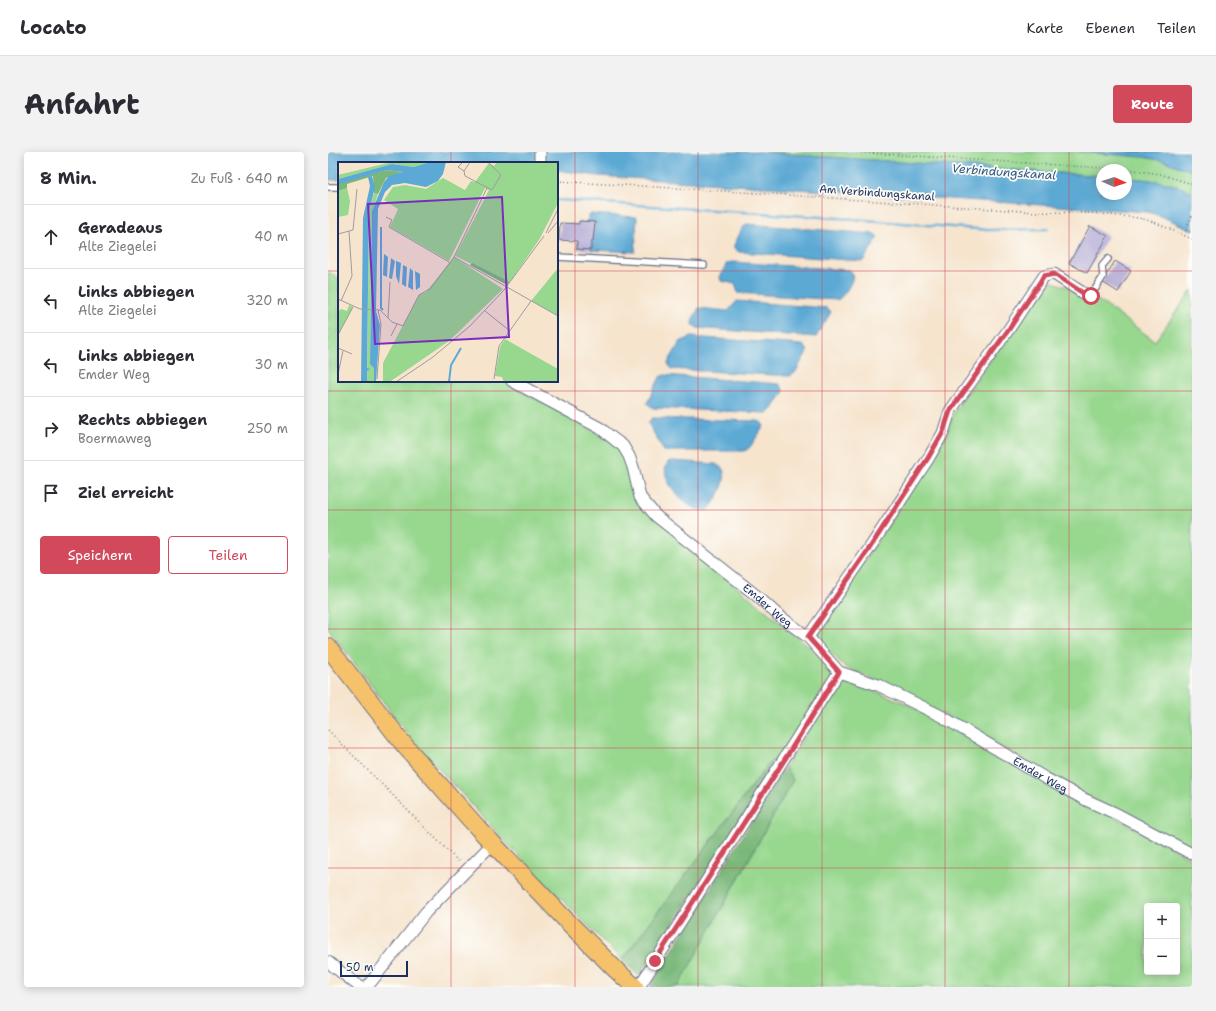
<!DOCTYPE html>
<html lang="de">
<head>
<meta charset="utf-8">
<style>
	:root { --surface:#fff; --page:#f2f2f3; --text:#2b2b33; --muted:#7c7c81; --line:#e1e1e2; --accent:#d1495b }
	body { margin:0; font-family:"Shantell Sans",sans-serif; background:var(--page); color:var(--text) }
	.controls { position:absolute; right:12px; bottom:12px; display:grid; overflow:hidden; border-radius:4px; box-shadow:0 2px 10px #0003 }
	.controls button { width:36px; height:36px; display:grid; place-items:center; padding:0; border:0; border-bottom:1px solid var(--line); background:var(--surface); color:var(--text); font:20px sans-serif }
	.compass { position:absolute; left:768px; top:12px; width:36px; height:36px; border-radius:50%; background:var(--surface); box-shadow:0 2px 10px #0003; rotate:93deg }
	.scale { position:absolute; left:12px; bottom:10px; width:68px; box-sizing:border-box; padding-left:4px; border:2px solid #1b2f5e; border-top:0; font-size:11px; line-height:14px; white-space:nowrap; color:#1b2f5e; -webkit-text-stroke:3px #fdfcf7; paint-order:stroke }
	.stop { position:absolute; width:12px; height:12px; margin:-9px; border:3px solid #d1495b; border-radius:50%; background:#fff }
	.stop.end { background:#d1495b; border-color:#fff; box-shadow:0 1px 4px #0008 }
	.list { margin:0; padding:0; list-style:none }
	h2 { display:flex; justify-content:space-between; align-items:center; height:52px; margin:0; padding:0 16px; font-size:17px }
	h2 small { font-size:13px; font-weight:400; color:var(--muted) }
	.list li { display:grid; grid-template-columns:26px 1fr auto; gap:12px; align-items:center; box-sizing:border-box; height:64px; padding:0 16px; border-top:1px solid var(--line) }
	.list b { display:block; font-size:15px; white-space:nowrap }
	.list p { margin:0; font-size:13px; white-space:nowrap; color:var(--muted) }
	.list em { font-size:13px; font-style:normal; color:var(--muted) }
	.actions { display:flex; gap:8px; padding:12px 16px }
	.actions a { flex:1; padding:9px 0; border:1px solid var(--accent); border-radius:4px; text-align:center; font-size:14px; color:var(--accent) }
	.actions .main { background:var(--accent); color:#fff }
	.icon { flex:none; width:22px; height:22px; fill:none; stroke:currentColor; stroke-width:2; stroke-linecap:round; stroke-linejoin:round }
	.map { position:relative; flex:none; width:864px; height:835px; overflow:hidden; border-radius:4px }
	header { display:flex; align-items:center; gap:24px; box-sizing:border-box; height:56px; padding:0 20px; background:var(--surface); border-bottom:1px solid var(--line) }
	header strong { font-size:19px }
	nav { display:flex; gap:22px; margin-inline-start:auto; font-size:14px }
	.intro { display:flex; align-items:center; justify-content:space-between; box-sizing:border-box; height:96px; padding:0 24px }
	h1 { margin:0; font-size:28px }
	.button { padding:10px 18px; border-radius:4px; background:var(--accent); color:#fff; font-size:14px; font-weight:700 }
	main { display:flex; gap:24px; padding:0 24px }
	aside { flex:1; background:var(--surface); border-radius:4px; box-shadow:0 2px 10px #0003 }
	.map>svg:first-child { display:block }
	.green { fill:#97d78e; stroke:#598376; fill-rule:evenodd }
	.forest { fill:#79b879; stroke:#4a746c }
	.water { fill:#5ba9d4; stroke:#3b6c99 }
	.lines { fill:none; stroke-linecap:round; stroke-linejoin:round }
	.stream { stroke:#5ba9d4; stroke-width:2.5 }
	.building { fill:#b1a8d4 }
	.service-casing { stroke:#686e85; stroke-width:8 }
	.minor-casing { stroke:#686e85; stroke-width:13 }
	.primary-casing { stroke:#686e85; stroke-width:19 }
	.path { stroke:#686e85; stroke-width:1.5; stroke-dasharray:1 3; stroke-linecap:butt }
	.service { stroke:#fff; stroke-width:5.5 }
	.minor { stroke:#fff; stroke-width:11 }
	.primary { stroke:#f5c16b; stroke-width:17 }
	.route { stroke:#d1495b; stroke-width:5 }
	.grid { fill:none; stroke:#d1495b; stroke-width:1; stroke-opacity:0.55 }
	.labels { text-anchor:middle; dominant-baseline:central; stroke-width:3.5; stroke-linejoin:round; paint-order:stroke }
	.street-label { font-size:11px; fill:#1b2f5e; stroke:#fdfcf7 }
	.water-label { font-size:12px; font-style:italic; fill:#315a87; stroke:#fdfcf7 }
	.inset-river { fill:none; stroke:#5ba9d4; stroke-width:2 }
	.inset-road { fill:none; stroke:#9e9ca1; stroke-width:1 }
	.view { fill:#7b2cbf; fill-opacity:0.15; stroke:#7b2cbf; stroke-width:2 }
	.inset-edge { fill:none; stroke:#1b2f5e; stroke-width:2 }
</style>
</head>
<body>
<header>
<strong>Locato</strong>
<nav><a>Karte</a><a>Ebenen</a><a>Teilen</a></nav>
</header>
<div class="intro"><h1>Anfahrt</h1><a class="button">Route</a></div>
<main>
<aside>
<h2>8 Min.<small>Zu Fuß · 640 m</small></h2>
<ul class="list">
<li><svg class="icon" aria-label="ahead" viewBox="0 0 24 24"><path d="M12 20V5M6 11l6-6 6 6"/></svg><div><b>Geradeaus</b><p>Alte Ziegelei</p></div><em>40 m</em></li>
<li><svg class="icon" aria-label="left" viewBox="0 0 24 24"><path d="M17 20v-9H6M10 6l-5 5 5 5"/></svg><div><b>Links abbiegen</b><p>Alte Ziegelei</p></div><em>320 m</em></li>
<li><svg class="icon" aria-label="left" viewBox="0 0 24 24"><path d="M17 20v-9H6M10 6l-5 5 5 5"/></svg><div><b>Links abbiegen</b><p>Emder Weg</p></div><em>30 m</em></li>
<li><svg class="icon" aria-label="right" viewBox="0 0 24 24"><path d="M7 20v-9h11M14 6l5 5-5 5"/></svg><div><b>Rechts abbiegen</b><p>Boermaweg</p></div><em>250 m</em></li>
<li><svg class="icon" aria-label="arrive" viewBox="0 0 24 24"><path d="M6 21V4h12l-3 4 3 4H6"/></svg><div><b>Ziel erreicht</b></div></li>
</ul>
<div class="actions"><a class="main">Speichern</a><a>Teilen</a></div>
</aside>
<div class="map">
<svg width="864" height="835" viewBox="0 0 864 835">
	<rect width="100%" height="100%" fill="#fdfcf7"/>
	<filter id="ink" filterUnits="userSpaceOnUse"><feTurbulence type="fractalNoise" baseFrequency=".025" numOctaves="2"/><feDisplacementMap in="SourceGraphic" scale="8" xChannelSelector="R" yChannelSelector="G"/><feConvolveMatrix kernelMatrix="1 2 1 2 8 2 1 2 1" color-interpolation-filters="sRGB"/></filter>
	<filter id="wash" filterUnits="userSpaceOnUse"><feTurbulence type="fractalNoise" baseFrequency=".012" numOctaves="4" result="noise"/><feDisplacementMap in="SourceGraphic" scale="16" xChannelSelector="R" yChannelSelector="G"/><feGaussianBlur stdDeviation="0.9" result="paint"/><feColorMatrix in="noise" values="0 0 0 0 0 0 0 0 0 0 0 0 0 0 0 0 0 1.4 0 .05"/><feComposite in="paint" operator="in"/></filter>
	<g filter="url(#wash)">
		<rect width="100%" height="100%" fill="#f6e4cd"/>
		<g class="green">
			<path d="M428,0H751L815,4L836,9L864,19V40C843,30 821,27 798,26V18H774V24Z"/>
			<path d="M0,120L11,126V229H175L284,289C291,298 298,306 301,317C305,329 301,332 308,345L358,392L509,518L450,609H443L294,808L183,696L82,585L0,476Z"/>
			<polygon points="725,130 763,143 827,189 864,138 864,698 759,644 579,542 517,515 487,485 618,284 626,260 717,131"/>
			<path d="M514,526L577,551L864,707V835H350L465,628L457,615ZM819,754H849V820H819Z"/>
		</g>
		<g class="forest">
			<polygon points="443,609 450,609 311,825 294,808"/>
			<polygon points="457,615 465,628 350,835 322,835"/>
		</g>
		<g class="water">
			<path d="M0,0H428L774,24V42H798V26C821,27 843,30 864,40V78L835,65L820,60L270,24L229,18V11H11V28H0Z"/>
			<polygon points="751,0 864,0 864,19 836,9 815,5"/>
			<polygon points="262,62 309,65 307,100 263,98 263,90 265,90 267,70 258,70"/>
			<polygon points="418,72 547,82 550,85 536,108 534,109 411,100 406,96 406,93 415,75"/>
			<path d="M404,110L522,118L525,122C525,130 516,145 509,148L410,141L407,132L393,129L392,125L399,111Z"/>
			<polygon points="409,149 499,156 503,160 488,185 368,176 365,173 364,168 371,156 400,159"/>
			<polygon points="363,185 475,193 480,198 467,221 462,224 343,217 340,211 352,190"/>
			<polygon points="337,223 452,232 456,239 445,257 439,261 325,256 319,251 332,225"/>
			<polygon points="324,266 430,269 433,270 436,274 422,295 417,299 336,299 320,271"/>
			<path d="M346,309L388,312L395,317C400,330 389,347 381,357C364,366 327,326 340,310Z"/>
		</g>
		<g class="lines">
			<polyline class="stream" points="229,48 525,67 661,78 720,77"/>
		</g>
		<g id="blocks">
			<g class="building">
				<polygon points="251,69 267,70 265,90 263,90 263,98 249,97 249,89 231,88 232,71 251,72"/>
				<polygon points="762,74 780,84 759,121 741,111"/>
				<polygon points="787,109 803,119 790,140 774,130"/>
			</g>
		</g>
	</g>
	<g filter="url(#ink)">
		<use href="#blocks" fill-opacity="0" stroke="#686e85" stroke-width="1"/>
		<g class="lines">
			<defs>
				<g id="service">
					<polyline points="0,35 11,35"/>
					<polyline points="229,105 376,113"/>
					<polyline points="758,143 762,144 764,142 775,125 774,114 780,107"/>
				</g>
				<g id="minor">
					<polyline points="212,11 212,0"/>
					<path id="s1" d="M184,229L272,276L287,288L295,294L301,304L305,315L312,345L328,364L429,444L450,463L480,485L511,520L550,533L613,564L717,626L758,648L789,662L864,702"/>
					<polyline points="480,485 541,397 600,307 615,281 622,259 681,177 716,124 726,122 758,143"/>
					<polyline points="0,810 32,835"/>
					<polyline points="39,835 98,760 165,691"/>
					<polyline points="311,835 511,520"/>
				</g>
				<polyline id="primary" points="0,495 77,594 150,676 237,767 288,818 307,835"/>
			</defs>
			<use href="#service" class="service-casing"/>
			<use href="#minor" class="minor-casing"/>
			<use href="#primary" class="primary-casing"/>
			<g class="path">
				<polyline points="525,0 806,18 832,22 864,32"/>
				<polyline points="229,29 445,42 709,60 763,61 811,66 826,70 864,87"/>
				<polyline points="864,64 857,78 864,81"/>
				<polyline points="0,578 132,711"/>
			</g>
			<use href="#service" class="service"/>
			<use href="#minor" class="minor"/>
			<use href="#primary" class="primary"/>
		</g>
	</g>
	<g class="lines" filter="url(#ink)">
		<polyline class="route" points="327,809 462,599 511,520 480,485 541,397 600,306 615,280 622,259 681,177 716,124 726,122 758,143 763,144"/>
	</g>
	<path class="grid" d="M123,0V11M247,0V835M370,0V835M494,0V835M617,0V835M741,0V835M0,119H11M229,119H864M123,229V835M0,239H864M0,358H864M0,477H864M0,596H864M0,716H864"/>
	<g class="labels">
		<g class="street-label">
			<text transform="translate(549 41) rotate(4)">Am Verbindungskanal</text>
			<text stroke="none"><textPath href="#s1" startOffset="351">Emder Weg</textPath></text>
			<text stroke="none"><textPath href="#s1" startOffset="676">Emder Weg</textPath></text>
		</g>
		<g class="water-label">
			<text transform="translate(676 20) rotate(4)">Verbindungskanal</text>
		</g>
	</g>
	<g transform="translate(10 10)">
		<rect width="220" height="220" fill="#f6e4cd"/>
		<path d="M54,0H92L76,5L54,2L0,17V13ZM159,0H220V41L201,78L172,120L117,94L151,28L147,26L111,99L52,65L60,47L46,38L55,25L67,23L88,27L105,16L127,28L133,19L137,20L151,1L156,4ZM9,26L12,39L10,53L0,55V29ZM36,31L40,32L34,50L32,202L36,205V220H29L31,50ZM116,95L165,127L111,179L53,219L45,220V201L81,133L88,130ZM220,106V154L193,139ZM11,143L15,145L0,173V150L3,147L9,149ZM167,177L220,207V220H166L164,215L157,214L162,185Z" fill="#97d78e"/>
		<path d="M49,8L65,10L48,16L40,32L36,31L35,14L9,22V26L0,29V21ZM134,101L172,120L169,123L132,103Z" fill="#79b879"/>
		<path d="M92,0H108L105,12L100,19L88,25L67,21L54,23L47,30L40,47L38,149L42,163L38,220H36V206L32,202L34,49L46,20L51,14L65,10L49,8L1,22L0,17L54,2L76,5ZM34,14L37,25L31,50L29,206L32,207L29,209V220H23L25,56L32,24L30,15ZM46,92L50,95L49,115L45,113ZM53,96L57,99L54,117L51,116ZM58,99L63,101L61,122L58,114ZM65,103L69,105L68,125L64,122ZM72,106L75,109V128L70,125ZM77,109L82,112V125L78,128Z" fill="#5ba9d4"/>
		<path class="inset-river" d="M43,65V146L45,148M111,220L113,203L123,186"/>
		<path class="inset-road" d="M125,0L120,5L126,9M132,0L126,9L127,14L154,28L163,13L150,0M48,55L54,58L51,65L111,100M208,71L220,47M210,71L220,59M0,72L15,68L19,27M116,95L220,154M0,137L22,147L42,148L54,160L65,164L81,133L93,126L116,95L149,26M3,139L14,114L11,69M147,149L172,169M50,156L52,120M0,173L15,145M53,174L59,162M0,186L14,192M0,212L5,189M39,217L43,162L40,148M156,217L161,184L193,139M58,220L95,195L132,164L166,128L206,74"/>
		<path class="view" d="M164,35L171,175L37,182L30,42Z"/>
		<rect width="220" height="220" class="inset-edge"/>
	</g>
</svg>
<div class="controls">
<button>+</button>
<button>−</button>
</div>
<svg class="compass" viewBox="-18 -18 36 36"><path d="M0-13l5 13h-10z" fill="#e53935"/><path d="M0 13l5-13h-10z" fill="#7c7c81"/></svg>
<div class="scale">50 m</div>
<div class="stop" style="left:763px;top:144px"></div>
<div class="stop end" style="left:327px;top:809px"></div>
</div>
</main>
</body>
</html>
